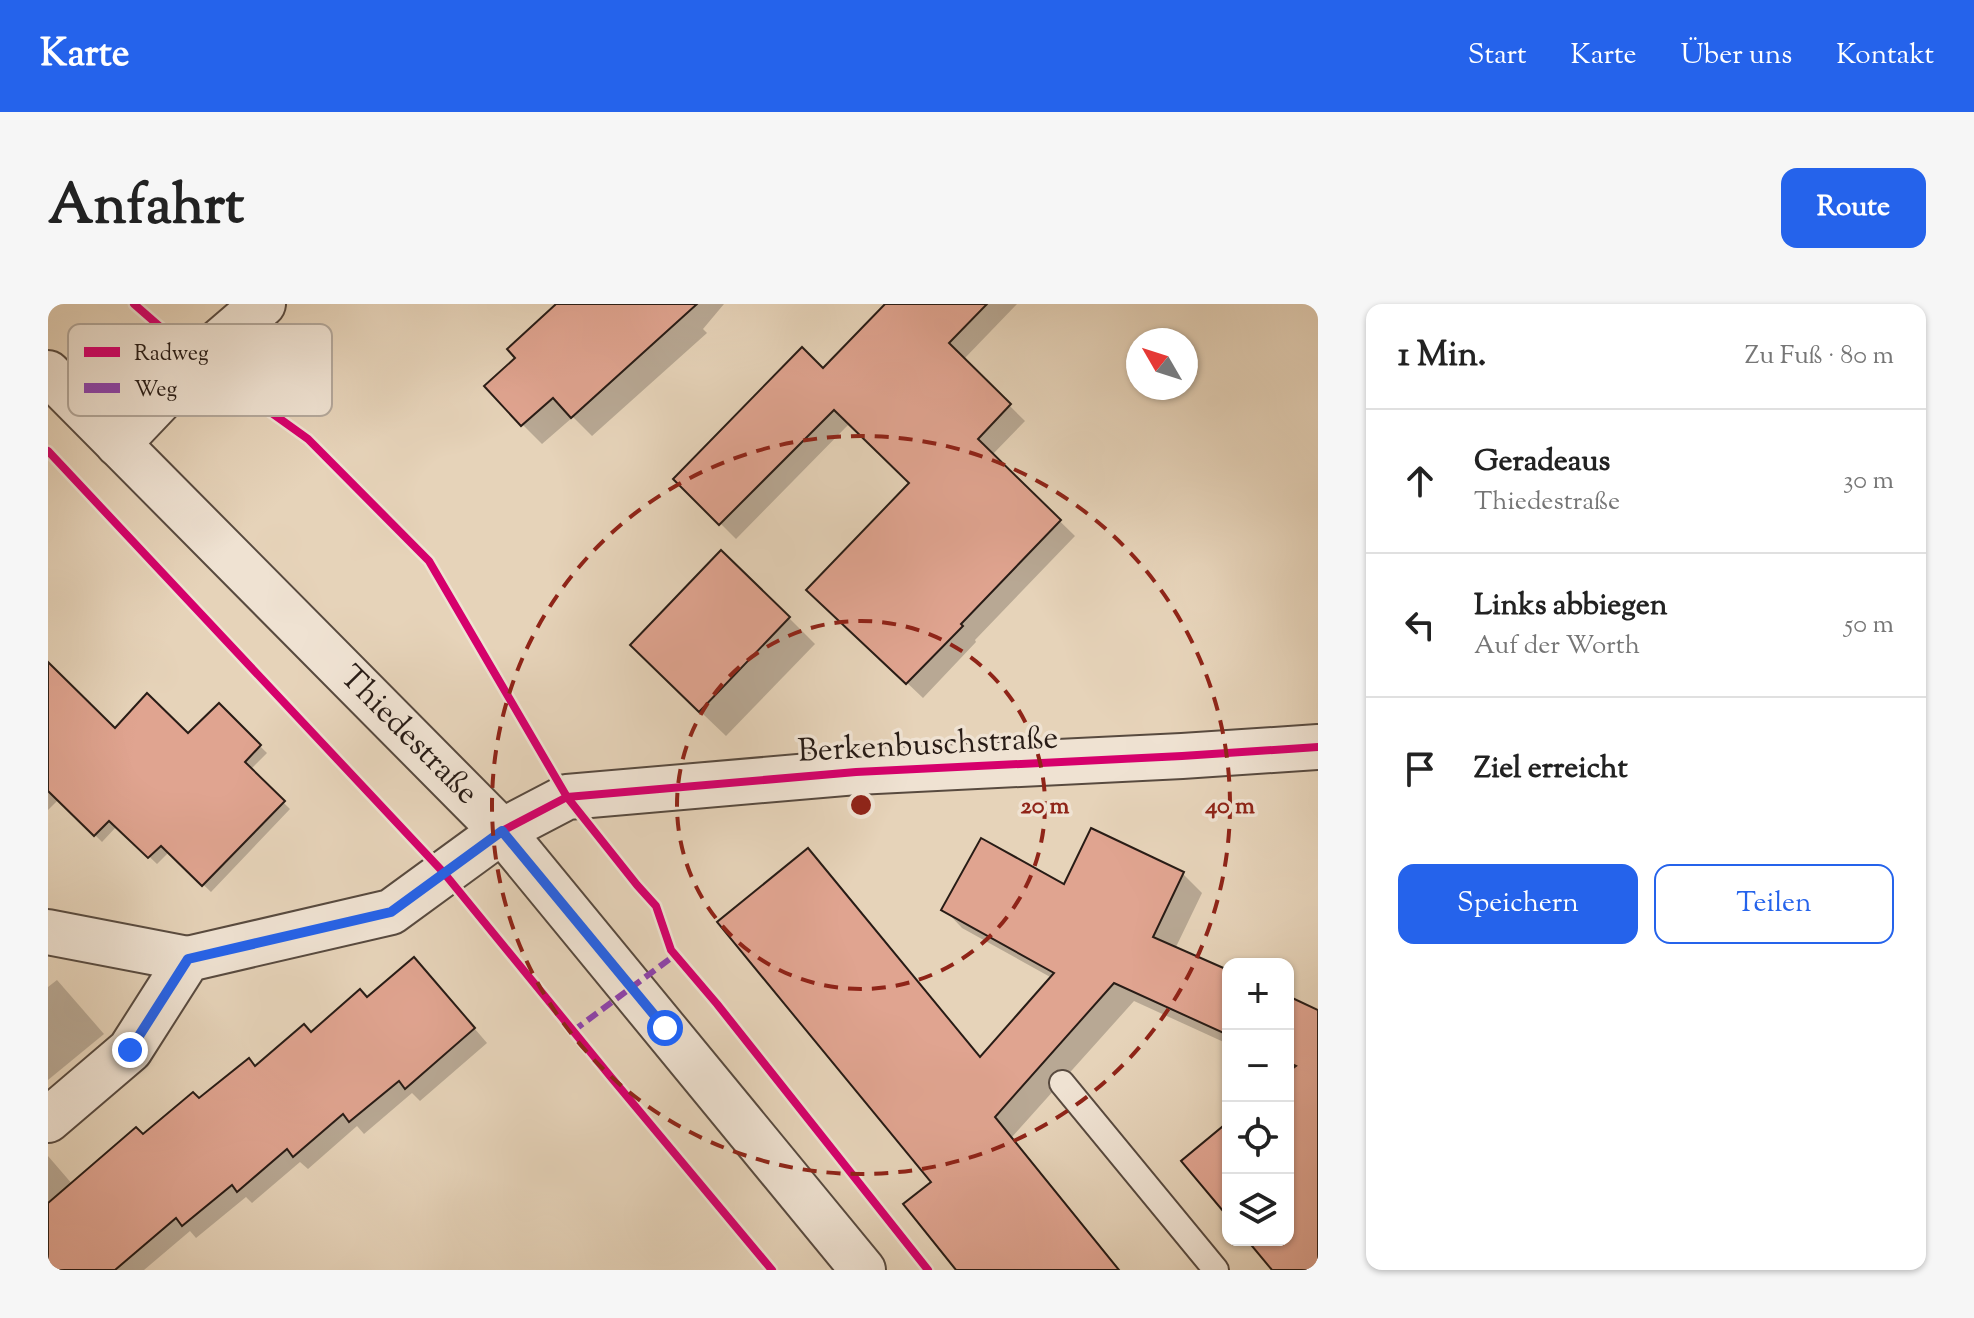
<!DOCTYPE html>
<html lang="de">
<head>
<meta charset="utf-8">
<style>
	:root { --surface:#fff; --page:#f6f6f6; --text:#222; --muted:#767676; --line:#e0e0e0; --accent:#2563eb }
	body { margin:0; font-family:"Sorts Mill Goudy",serif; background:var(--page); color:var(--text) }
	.controls { position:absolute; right:24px; bottom:24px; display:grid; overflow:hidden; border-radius:16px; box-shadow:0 2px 6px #0004 }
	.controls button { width:72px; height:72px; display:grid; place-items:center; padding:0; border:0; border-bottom:2px solid var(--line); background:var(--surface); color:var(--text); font:40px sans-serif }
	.compass { position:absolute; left:1078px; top:24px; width:72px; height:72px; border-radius:50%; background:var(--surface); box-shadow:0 2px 6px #0004; rotate:309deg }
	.stop { position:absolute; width:24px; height:24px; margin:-18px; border:6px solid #2563eb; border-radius:50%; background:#fff }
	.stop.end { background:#2563eb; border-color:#fff; box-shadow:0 2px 8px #0008 }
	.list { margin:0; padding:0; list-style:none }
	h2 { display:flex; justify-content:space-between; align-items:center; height:104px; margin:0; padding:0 32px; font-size:34px }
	h2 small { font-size:26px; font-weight:400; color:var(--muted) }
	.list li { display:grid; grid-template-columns:52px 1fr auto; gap:24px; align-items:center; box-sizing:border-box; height:144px; padding:0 32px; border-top:2px solid var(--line) }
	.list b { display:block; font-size:30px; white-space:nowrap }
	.list p { margin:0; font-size:26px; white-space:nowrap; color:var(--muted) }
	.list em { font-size:26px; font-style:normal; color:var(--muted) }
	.actions { display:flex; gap:16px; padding:24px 32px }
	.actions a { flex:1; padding:18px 0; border:2px solid var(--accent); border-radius:16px; text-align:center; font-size:28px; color:var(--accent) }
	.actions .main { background:var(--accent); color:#fff }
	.icon { flex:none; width:44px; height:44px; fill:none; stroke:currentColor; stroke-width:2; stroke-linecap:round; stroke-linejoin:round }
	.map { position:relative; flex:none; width:1270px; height:966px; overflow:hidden; border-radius:16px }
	header { display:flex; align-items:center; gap:48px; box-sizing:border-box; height:112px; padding:0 40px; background:var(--accent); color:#fff }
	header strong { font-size:38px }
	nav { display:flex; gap:44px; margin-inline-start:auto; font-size:28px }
	.intro { display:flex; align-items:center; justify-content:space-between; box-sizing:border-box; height:192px; padding:0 48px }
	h1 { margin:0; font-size:56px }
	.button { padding:20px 36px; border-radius:16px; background:var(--accent); color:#fff; font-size:28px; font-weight:700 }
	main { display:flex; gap:48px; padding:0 48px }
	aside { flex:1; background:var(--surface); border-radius:16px; box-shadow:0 2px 6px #0004 }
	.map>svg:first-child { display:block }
	.shadow { fill:#0003 }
	.building { fill:#e0a490; stroke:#281c16; stroke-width:2 }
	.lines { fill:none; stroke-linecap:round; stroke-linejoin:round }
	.service-casing { stroke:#584a3f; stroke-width:28 }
	.minor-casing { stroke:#584a3f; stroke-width:48 }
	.tertiary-casing { stroke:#584a3f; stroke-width:48 }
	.service { stroke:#efe2d2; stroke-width:24 }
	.minor { stroke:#efe2d2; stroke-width:44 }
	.tertiary { stroke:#efe2d2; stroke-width:44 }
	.quiet { stroke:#8e44ad; stroke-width:6; stroke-dasharray:12 6; stroke-linecap:butt }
	.cycleway-casing { stroke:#efe2d2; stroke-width:13 }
	.cycleway { stroke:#d6006c; stroke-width:8 }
	.route { stroke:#2563eb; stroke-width:10 }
	.ring { fill:none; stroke:#8f2418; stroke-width:4; stroke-dasharray:14 10 }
	.labels { text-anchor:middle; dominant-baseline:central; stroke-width:7; stroke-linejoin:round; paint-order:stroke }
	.street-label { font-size:32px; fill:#281c16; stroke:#efe2d2 }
	.key { fill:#efe2d2; stroke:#b3a79a; stroke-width:2 }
	.key-label { font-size:22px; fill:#281c16 }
	.centre { fill:#8f2418; stroke:#efe2d2; stroke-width:4 }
	.ring-label { font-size:24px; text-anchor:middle; font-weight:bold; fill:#8f2418; stroke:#efe2d2; stroke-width:7; stroke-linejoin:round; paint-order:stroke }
</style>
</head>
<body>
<header>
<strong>Karte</strong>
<nav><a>Start</a><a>Karte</a><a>Über uns</a><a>Kontakt</a></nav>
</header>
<div class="intro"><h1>Anfahrt</h1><a class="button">Route</a></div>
<main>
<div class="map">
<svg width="1270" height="966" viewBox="0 0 1270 966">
	<rect width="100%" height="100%" fill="#e6d3b9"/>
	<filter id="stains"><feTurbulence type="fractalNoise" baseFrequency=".0025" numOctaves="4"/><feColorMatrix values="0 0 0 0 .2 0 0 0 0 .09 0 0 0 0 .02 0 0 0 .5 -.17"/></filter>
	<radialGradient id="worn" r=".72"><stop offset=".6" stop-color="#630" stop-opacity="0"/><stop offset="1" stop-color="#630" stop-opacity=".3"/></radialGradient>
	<g class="shadow">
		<polygon points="511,0 676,0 655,25 659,29 544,132 525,113 494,140 474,120 470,54"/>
		<polygon points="840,0 969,0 915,56 977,117 944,151 1027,232 927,336 928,338 875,394 777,301 864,179 802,119 688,235 628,175 776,67"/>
		<polygon points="741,314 767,340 678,432 610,367"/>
		<polygon points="0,385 67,427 140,432 171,402 219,449 202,466 242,505 163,588 121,548 109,560 69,522 54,538 11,495 0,506"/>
		<polygon points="759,547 778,566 933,754 1004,674 914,624 896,605 1016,583 1135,570 1154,589 1127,645 1180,668 1180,740 1086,697 964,833 1072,966 911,966 886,878"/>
		<polygon points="379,669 439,739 372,797 364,789 316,830 309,822 260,865 252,858 204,899 198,893 148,934 142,927 96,966 0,966 0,852 25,881 95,833 151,797 319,695"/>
		<polygon points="9,676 56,730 0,776 0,683"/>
		<polygon points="1240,695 1269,707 1270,706 1270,966 1226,966 1201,936 1240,936 1240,771 1243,768 1240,767"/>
	</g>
	<g class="building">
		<polygon points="508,0 649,0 523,114 505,94 473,122 436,82 467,54 459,45"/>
		<polygon points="837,0 939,0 901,39 963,100 930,135 1013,216 913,320 915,322 858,380 758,286 861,179 786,106 671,221 625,175 754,43 775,64"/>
		<polygon points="673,246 742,313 651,408 582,341"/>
		<polygon points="0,358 67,424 99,389 140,429 171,399 213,441 197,458 237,497 154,582 113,542 100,554 61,517 46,532 0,487"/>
		<polygon points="1043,524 1136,568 1105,633 1180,666 1180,731 1066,679 947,813 1071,966 908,966 855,900 883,878 669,618 760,544 932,753 1006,669 893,606 933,534 1016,580"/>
		<polygon points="366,653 427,724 357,785 351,777 301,818 295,810 245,853 239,845 189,888 184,881 134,922 128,914 67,966 0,966 0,899 88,823 95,830 145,788 151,794 201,754 207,762 256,720 263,728 312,685 319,693"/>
		<polygon points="1240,692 1270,706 1270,966 1224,966 1199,936 1240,936 1240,768 1248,762 1240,758"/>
		<polygon points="1180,818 1180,913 1133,857"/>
	</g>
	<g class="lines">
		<defs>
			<polyline id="service" points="1014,779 1168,966"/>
			<g id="minor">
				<polyline points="70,140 150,56 215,0"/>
				<polyline points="0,628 140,655"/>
				<polyline points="0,816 82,746 140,655 343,608 454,527"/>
			</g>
			<g id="tertiary">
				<polyline points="0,69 454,527 815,966"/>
				<polyline points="454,527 519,493 808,468 1134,452 1270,443"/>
			</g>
		</defs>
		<use href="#service" class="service-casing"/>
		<use href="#minor" class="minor-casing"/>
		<use href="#tertiary" class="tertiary-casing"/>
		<use href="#service" class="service"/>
		<use href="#minor" class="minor"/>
		<use href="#tertiary" class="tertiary"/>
		<polyline class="quiet" points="525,727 627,651"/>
		<defs>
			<g id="cycleway">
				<polyline points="86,0 150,56 260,135 381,257 519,493 589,581 608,602 623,646 669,700 880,966"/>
				<polyline points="0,147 396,569 562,772 724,966"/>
				<polyline points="454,527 519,493 808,468 1134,452 1270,443"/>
			</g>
		</defs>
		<use href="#cycleway" class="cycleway-casing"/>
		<use href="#cycleway" class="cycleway"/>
	</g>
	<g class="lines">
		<polyline class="route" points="82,746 140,655 343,608 454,527 617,724"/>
	</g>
	<g class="ring">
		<circle cx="813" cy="501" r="184"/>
		<circle cx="813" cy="501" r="369"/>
	</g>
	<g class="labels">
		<g class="street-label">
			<text transform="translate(360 432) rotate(45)">Thiedestraße</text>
			<text transform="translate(880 442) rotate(-3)">Berkenbuschstraße</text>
		</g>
	</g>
	<rect x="20" y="20" width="264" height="92" rx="12" class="key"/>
	<rect x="36" y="43" width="36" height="10" fill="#d6006c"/>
	<rect x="36" y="79" width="36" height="10" fill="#8e44ad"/>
	<g class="key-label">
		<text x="86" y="56">Radweg</text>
		<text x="86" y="92">Weg</text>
	</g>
	<circle cx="813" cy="501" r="12" class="centre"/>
	<g class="ring-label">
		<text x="997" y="509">20 m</text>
		<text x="1182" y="509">40 m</text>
	</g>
	<rect width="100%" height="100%" filter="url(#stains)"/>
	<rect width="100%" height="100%" fill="url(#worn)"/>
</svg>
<div class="controls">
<button>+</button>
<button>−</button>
<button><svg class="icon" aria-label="locate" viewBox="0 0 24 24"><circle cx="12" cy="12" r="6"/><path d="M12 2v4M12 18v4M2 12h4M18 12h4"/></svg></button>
<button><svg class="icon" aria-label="layers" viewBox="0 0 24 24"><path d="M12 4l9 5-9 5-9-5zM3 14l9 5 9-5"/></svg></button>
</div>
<svg class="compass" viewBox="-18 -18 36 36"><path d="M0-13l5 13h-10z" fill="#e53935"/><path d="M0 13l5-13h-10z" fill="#767676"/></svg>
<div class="stop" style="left:617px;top:724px"></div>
<div class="stop end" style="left:82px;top:746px"></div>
</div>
<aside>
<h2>1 Min.<small>Zu Fuß · 80 m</small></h2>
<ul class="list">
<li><svg class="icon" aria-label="ahead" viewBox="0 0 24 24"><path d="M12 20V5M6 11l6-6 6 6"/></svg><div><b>Geradeaus</b><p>Thiedestraße</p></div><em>30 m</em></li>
<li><svg class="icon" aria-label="left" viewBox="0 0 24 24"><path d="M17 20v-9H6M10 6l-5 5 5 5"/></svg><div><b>Links abbiegen</b><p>Auf der Worth</p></div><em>50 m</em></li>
<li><svg class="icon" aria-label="arrive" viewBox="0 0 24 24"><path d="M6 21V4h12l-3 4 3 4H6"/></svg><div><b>Ziel erreicht</b></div></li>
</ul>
<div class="actions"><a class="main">Speichern</a><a>Teilen</a></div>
</aside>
</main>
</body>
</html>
